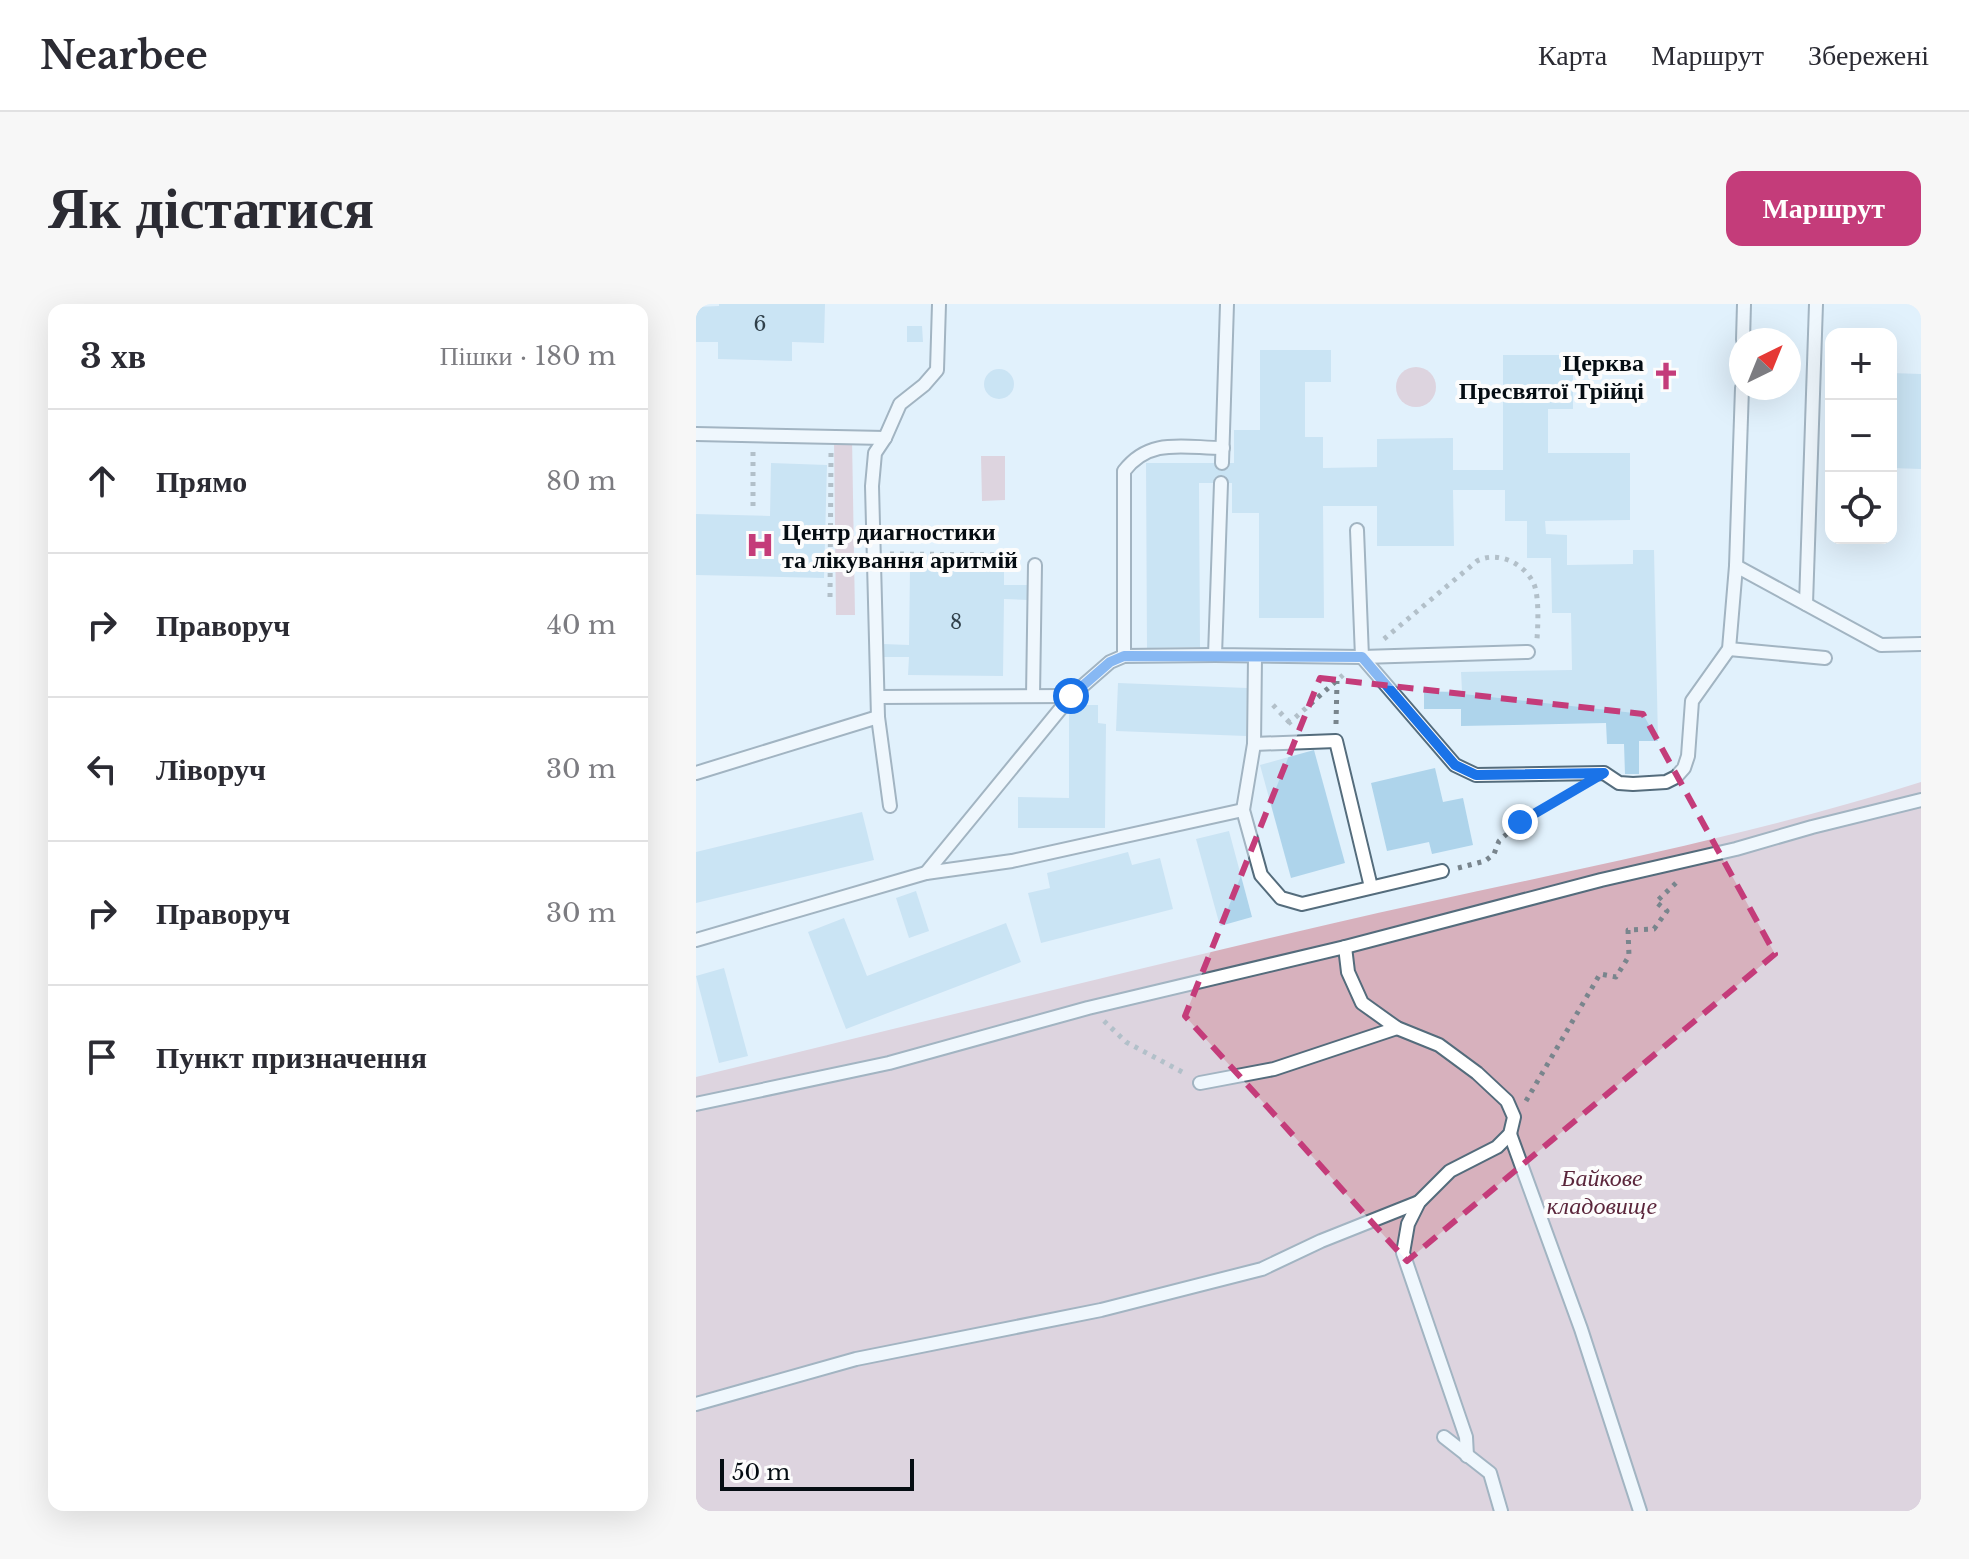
<!DOCTYPE html>
<html lang="uk">
<head>
<meta charset="utf-8">
<style>
	:root { --surface:#fff; --page:#f7f7f7; --text:#2b2b33; --muted:#7c7c81; --line:#e1e1e2; --accent:#c43c7a }
	body { margin:0; font-family:"Libre Baskerville",serif; background:var(--page); color:var(--text) }
	.controls { position:absolute; right:24px; top:24px; display:grid; overflow:hidden; border-radius:16px; box-shadow:0 8px 32px #0002 }
	.controls button { width:72px; height:72px; display:grid; place-items:center; padding:0; border:0; border-bottom:2px solid var(--line); background:var(--surface); color:var(--text); font:40px sans-serif }
	.compass { position:absolute; left:1033px; top:24px; width:72px; height:72px; border-radius:50%; background:var(--surface); box-shadow:0 8px 32px #0002; rotate:43deg }
	.scale { position:absolute; left:24px; bottom:20px; width:194px; box-sizing:border-box; padding-left:8px; border:4px solid #050d13; border-top:0; font-size:22px; line-height:28px; white-space:nowrap; color:#050d13; -webkit-text-stroke:6px #fcfcfc; paint-order:stroke }
	.stop { position:absolute; width:24px; height:24px; margin:-18px; border:6px solid #1a73e8; border-radius:50%; background:#fff }
	.stop.end { background:#1a73e8; border-color:#fff; box-shadow:0 2px 8px #0008 }
	.list { margin:0; padding:0; list-style:none }
	h2 { display:flex; justify-content:space-between; align-items:center; height:104px; margin:0; padding:0 32px; font-size:34px }
	h2 small { font-size:26px; font-weight:400; color:var(--muted) }
	.list li { display:grid; grid-template-columns:52px 1fr auto; gap:24px; align-items:center; box-sizing:border-box; height:144px; padding:0 32px; border-top:2px solid var(--line) }
	.list b { display:block; font-size:30px; white-space:nowrap }
	.list em { font-size:26px; font-style:normal; color:var(--muted) }
	.icon { flex:none; width:44px; height:44px; fill:none; stroke:currentColor; stroke-width:2; stroke-linecap:round; stroke-linejoin:round }
	.map { position:relative; flex:none; width:1225px; height:1207px; overflow:hidden; border-radius:16px }
	header { display:flex; align-items:center; gap:48px; box-sizing:border-box; height:112px; padding:0 40px; background:var(--surface); border-bottom:2px solid var(--line) }
	header strong { font-size:38px }
	nav { display:flex; gap:44px; margin-inline-start:auto; font-size:28px }
	.intro { display:flex; align-items:center; justify-content:space-between; box-sizing:border-box; height:192px; padding:0 48px }
	h1 { margin:0; font-size:56px }
	.button { padding:20px 36px; border-radius:16px; background:var(--accent); color:#fff; font-size:28px; font-weight:700 }
	main { display:flex; gap:48px; padding:0 48px }
	aside { flex:1; background:var(--surface); border-radius:16px; box-shadow:0 8px 32px #0002 }
	.map>svg:first-child { display:block }
	.green { fill:#d7b1bd }
	.building { fill:#aed4eb }
	.lines { fill:none; stroke-linecap:round; stroke-linejoin:round }
	.service-casing { stroke:#546c7c; stroke-width:16 }
	.path { stroke:#79858d; stroke-width:5; stroke-dasharray:4 6; stroke-linecap:butt }
	.service { stroke:#fff; stroke-width:12 }
	.route { stroke:#1a73e8; stroke-width:10 }
	.marked { fill:none; stroke:#c43c7a; stroke-width:6; stroke-dasharray:16 10; stroke-linejoin:round }
	.labels { text-anchor:middle; dominant-baseline:central; stroke-width:8; stroke-linejoin:round; paint-order:stroke }
	.number-label { font-size:20px; fill:#2f3f49 }
	.poi-label { font-size:24px; font-weight:bold; fill:#050d13; stroke:#fcfcfc; text-anchor:end }
	.park-label { font-size:24px; font-style:italic; fill:#5b263b; stroke:#fcfcfc }
</style>
</head>
<body>
<header>
<strong>Nearbee</strong>
<nav><a>Карта</a><a>Маршрут</a><a>Збережені</a></nav>
</header>
<div class="intro"><h1>Як дістатися</h1><a class="button">Маршрут</a></div>
<main>
<aside>
<h2>3 хв<small>Пішки · 180 m</small></h2>
<ul class="list">
<li><svg class="icon" aria-label="ahead" viewBox="0 0 24 24"><path d="M12 20V5M6 11l6-6 6 6"/></svg><div><b>Прямо</b></div><em>80 m</em></li>
<li><svg class="icon" aria-label="right" viewBox="0 0 24 24"><path d="M7 20v-9h11M14 6l5 5-5 5"/></svg><div><b>Праворуч</b></div><em>40 m</em></li>
<li><svg class="icon" aria-label="left" viewBox="0 0 24 24"><path d="M17 20v-9H6M10 6l-5 5 5 5"/></svg><div><b>Ліворуч</b></div><em>30 m</em></li>
<li><svg class="icon" aria-label="right" viewBox="0 0 24 24"><path d="M7 20v-9h11M14 6l5 5-5 5"/></svg><div><b>Праворуч</b></div><em>30 m</em></li>
<li><svg class="icon" aria-label="arrive" viewBox="0 0 24 24"><path d="M6 21V4h12l-3 4 3 4H6"/></svg><div><b>Пункт призначення</b></div></li>
</ul>
</aside>
<div class="map">
<svg width="1225" height="1207" viewBox="0 0 1225 1207">
	<rect width="100%" height="100%" fill="#e1f1fc"/>
	<g class="green">
		<circle cx="720" cy="83" r="20"/>
		<polygon points="138,134 156,134 159,311 140,311"/>
		<polygon points="285,152 309,152 309,196 286,197"/>
		<path d="M1225,478V1207H0V773C211,722 422,669 634,620C831,574 1032,539 1225,478Z"/>
	</g>
	<g class="building">
		<polygon points="23,0 129,0 128,39 96,38 96,57 22,55 22,38 0,38 0,3 23,2"/>
		<polygon points="211,22 226,22 227,38 211,38"/>
		<polygon points="564,46 635,46 635,78 609,78 609,133 627,133 627,164 681,163 681,135 757,134 757,166 807,166 807,51 877,51 877,105 852,105 852,149 934,149 934,216 849,217 850,230 871,231 871,261 937,260 937,246 958,246 962,437 943,437 943,470 929,470 928,440 911,440 910,419 765,422 765,405 728,405 728,388 766,387 765,368 876,366 875,309 856,309 855,254 831,254 831,217 809,217 809,186 757,186 758,242 681,242 681,202 627,202 628,314 563,314 563,209 536,209 536,179 503,179 504,343 451,344 450,159 538,159 538,126 564,126"/>
		<circle cx="303" cy="80" r="15"/>
		<polygon points="1195,69 1225,70 1225,165 1195,164"/>
		<polygon points="75,159 131,161 128,274 0,271 0,210 74,212"/>
		<polygon points="214,264 308,265 308,281 334,281 333,296 308,295 307,372 212,371 213,353 187,353 187,340 213,341"/>
		<polygon points="422,379 551,384 550,432 420,427"/>
		<polygon points="373,401 402,401 402,419 410,420 409,524 322,524 322,493 373,494"/>
		<polygon points="618,446 649,559 595,574 564,461"/>
		<polygon points="739,464 747,498 767,494 777,541 736,550 733,538 691,547 675,479"/>
		<polygon points="166,508 178,556 0,599 0,548"/>
		<polygon points="533,527 556,613 524,622 500,535"/>
		<polygon points="432,548 436,561 464,554 477,605 345,639 332,589 354,584 351,569"/>
		<polygon points="220,587 233,627 213,634 200,594"/>
		<polygon points="148,614 171,672 310,619 325,658 150,725 112,628"/>
		<polygon points="28,664 52,752 23,759 0,672"/>
	</g>
	<g class="lines">
		<defs>
			<g id="service">
				<polyline points="1047,36 1048,0"/>
				<polyline points="0,130 189,134"/>
				<polyline points="526,159 531,0"/>
				<polyline points="525,179 519,351 666,353 832,348"/>
				<polyline points="661,226 666,353 759,461 780,471 908,469 923,479 937,480 970,478 980,473 988,464 992,452 996,397 1033,345 1040,262 1046,84"/>
				<polyline points="1040,262 1185,341 1225,340"/>
				<polyline points="1110,300 1120,0"/>
				<polyline points="1033,345 1129,354"/>
				<path d="M519,351L428,352V167C454,133 488,144 527,144"/>
				<polyline points="559,353 558,440 640,437 675,583"/>
				<polyline points="337,392 339,261"/>
				<polyline points="182,393 375,392"/>
				<polyline points="558,440 547,506 565,571 585,594 606,600 746,567"/>
				<polyline points="0,469 182,413"/>
				<polyline points="194,502 182,413 176,182 179,149 189,134 204,100 228,81 241,66 243,0"/>
				<polyline points="230,569 375,392 414,358 428,352"/>
				<polyline points="0,636 230,569 316,557 547,506"/>
				<polyline points="649,643 652,668 666,699 701,724 743,741 781,769 811,797 818,813 814,830 801,843 754,867 723,898 712,920 707,949 770,1133 771,1152"/>
				<polyline points="504,779 578,765 701,724"/>
				<polyline points="0,800 193,759 392,704 649,643 905,576 1040,545 1116,523 1225,496"/>
				<polyline points="814,830 885,1025 944,1207"/>
				<polyline points="0,1100 160,1055 405,1006 566,965 625,937 723,898"/>
				<polyline points="748,1133 794,1169 805,1207"/>
			</g>
		</defs>
		<use href="#service" class="service-casing"/>
		<g class="path">
			<polyline points="57,148 57,207"/>
			<polyline points="194,250 324,251"/>
			<polyline points="134,293 135,149"/>
			<path d="M688,335L781,257C802,246 831,260 839,283C843,297 842,321 841,335"/>
			<polyline points="577,401 595,420"/>
			<polyline points="592,420 647,371"/>
			<polyline points="640,420 641,377"/>
			<polyline points="762,564 789,557 798,550 803,537 824,518 876,488"/>
			<polyline points="408,717 430,738 490,770"/>
			<polyline points="830,797 904,670 920,673 933,652 932,626 958,625 971,607 960,598 982,577"/>
		</g>
		<use href="#service" class="service"/>
	</g>
	<g class="lines">
		<polyline class="route" points="375,392 414,358 428,352 666,353 759,461 780,471 908,469 824,518"/>
	</g>
	<path d="M0 0H1225V1207H0ZM624,374L947,410L1079,650L711,957L489,712Z" fill="#e1f1fc" fill-opacity=".55" fill-rule="evenodd"/>
	<path class="marked" d="M624,374L947,410L1079,650L711,957L489,712Z"/>
	<defs>
		<symbol id="church-bare" viewBox="-9 -9 18 18"><path d="M-1.2-6h2.4v3.5h3.3v2.4h-3.3V6h-2.4V-.1h-3.3v-2.4h3.3Z" fill="#c43c7a" stroke="#fcfcfc" stroke-width="2.5" paint-order="stroke"/></symbol>
		<symbol id="hospital-bare" viewBox="-9 -9 18 18"><path d="M-5-5h3v3.5h4V-5h3V5h-3V1.5h-4V5h-3Z" fill="#c43c7a" stroke="#fcfcfc" stroke-width="2.5" paint-order="stroke"/></symbol>
	</defs>
	<g fill-rule="evenodd">
		<use href="#church-bare" x="950" y="52" width="40" height="40"/>
		<use href="#hospital-bare" x="44" y="221" width="40" height="40"/>
	</g>
	<g class="labels">
		<g class="number-label">
			<text x="64" y="20">6</text>
			<text x="260" y="318">8</text>
		</g>
		<g class="poi-label">
			<text x="948" y="58">Церква<tspan x="948" dy="28">Пресвятої Трійці</tspan></text>
			<text x="86" y="227" text-anchor="start">Центр диагностики<tspan x="86" dy="28">та лікування аритмій</tspan></text>
		</g>
		<g class="park-label">
			<text x="906" y="873">Байкове<tspan x="906" dy="28">кладовище</tspan></text>
		</g>
	</g>
</svg>
<div class="controls">
<button>+</button>
<button>−</button>
<button><svg class="icon" aria-label="locate" viewBox="0 0 24 24"><circle cx="12" cy="12" r="6"/><path d="M12 2v4M12 18v4M2 12h4M18 12h4"/></svg></button>
</div>
<svg class="compass" viewBox="-18 -18 36 36"><path d="M0-13l5 13h-10z" fill="#e53935"/><path d="M0 13l5-13h-10z" fill="#7c7c81"/></svg>
<div class="scale">50 m</div>
<div class="stop" style="left:375px;top:392px"></div>
<div class="stop end" style="left:824px;top:518px"></div>
</div>
</main>
</body>
</html>
